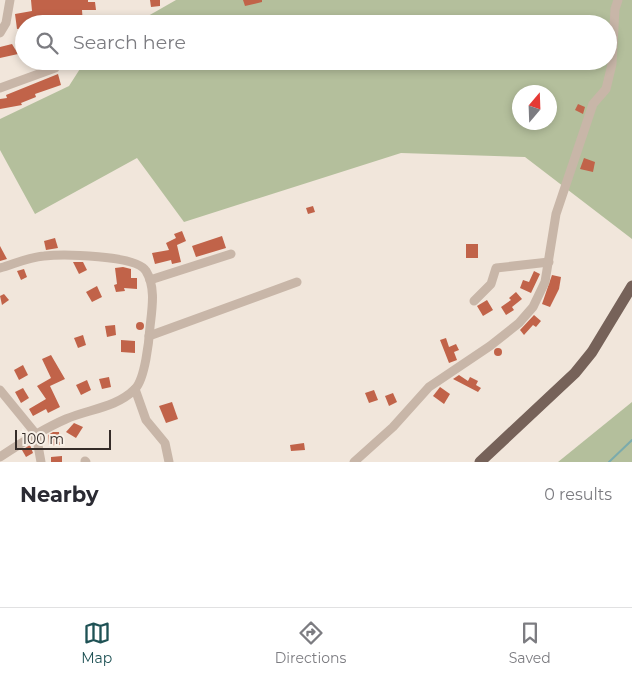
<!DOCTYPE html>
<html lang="en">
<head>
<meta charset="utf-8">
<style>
	:root { --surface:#fff; --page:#f7f7f7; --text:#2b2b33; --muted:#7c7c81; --line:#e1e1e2; --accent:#1f5255 }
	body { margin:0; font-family:Montserrat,sans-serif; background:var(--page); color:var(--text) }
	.compass { position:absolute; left:512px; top:85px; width:45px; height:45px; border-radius:50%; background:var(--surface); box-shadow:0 2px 8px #0003; rotate:19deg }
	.scale { position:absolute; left:15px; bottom:12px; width:96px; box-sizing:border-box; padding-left:5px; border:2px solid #352c28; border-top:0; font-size:14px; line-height:18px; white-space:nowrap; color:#352c28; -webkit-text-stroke:4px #f8f0e7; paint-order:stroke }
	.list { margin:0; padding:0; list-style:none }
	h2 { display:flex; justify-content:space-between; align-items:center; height:65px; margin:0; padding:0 20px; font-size:21px }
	h2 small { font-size:16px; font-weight:400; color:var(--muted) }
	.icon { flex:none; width:28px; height:28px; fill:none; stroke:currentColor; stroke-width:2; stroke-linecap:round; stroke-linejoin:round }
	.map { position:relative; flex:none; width:632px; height:462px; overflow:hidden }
	.search { position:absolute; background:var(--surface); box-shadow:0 2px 8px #0003; left:15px; right:15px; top:15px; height:55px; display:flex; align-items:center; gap:12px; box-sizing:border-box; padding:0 18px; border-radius:28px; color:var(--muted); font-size:19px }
	.sheet { height:145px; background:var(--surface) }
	nav { display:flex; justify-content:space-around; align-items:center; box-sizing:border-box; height:70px; border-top:1px solid var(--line); background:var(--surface); font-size:14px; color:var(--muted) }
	nav a { display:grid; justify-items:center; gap:2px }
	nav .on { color:var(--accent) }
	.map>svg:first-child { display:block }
	.green { fill:#b4bf9c; fill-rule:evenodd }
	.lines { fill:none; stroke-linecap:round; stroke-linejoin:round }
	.stream { stroke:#7babac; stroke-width:2 }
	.building { fill:#c16349 }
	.minor { stroke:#c8b6a8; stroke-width:9 }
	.major { stroke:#766259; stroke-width:11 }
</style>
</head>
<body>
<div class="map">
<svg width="632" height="462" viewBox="0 0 632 462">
	<rect width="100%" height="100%" fill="#f1e6db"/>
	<g class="green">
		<path d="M176,0H632V239L525,157L401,153L184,222L137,158L35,214L0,150V119L69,86L85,61H608V24H134ZM520,92H550V122H520Z"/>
		<polygon points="632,402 632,462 558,462"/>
	</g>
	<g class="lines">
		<polyline class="stream" points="609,462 632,440"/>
	</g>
	<g class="building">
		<polygon points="31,0 88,0 88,2 95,2 96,10 82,10 83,24 72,24 72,16 57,17 57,15 43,18 44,24 24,24 24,28 17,29 15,14 32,11"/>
		<polygon points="150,0 160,0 160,6 151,7"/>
		<polygon points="243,0 262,0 262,2 245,6"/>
		<polygon points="12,44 18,54 0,58 0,47"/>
		<polygon points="58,74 61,85 35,94 36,97 21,103 22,105 0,109 0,99 7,98 6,95"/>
		<polygon points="578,104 585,107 583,114 575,110"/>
		<polygon points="584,158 595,162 593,172 580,169"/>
		<polygon points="313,206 315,212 308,214 306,208"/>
		<polygon points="182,231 186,241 177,245 181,262 172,264 171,260 155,264 152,253 169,250 166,243 176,238 174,234"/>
		<polygon points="222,236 226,248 196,257 192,246"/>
		<polygon points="55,238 58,248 46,250 44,241"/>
		<rect x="466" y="244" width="12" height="14"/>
		<polygon points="0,246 7,259 0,261"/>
		<polygon points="73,262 83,262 87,270 79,274"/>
		<polygon points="123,267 131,269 131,278 137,278 137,289 124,288 125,291 116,292 114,285 117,284 115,268"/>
		<polygon points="24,269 27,277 21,280 17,271"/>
		<polygon points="534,271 540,274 531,293 520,288 523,280 529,282"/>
		<polygon points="552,275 561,277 559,289 550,307 542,304"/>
		<polygon points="97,286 102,297 92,302 86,292"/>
		<polygon points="516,292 522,299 512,307 514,310 506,315 501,307 511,300 509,298"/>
		<polygon points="4,294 9,300 2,305 0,296"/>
		<polygon points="487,300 493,310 483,316 477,306"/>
		<polygon points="534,315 541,321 536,327 533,325 524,335 520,330"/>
		<circle cx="140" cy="326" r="4"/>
		<polygon points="115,325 116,335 107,337 105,326"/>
		<polygon points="83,335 86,345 78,348 74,338"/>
		<polygon points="446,338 449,347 456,344 459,350 454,352 457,360 449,363 440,340"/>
		<polygon points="121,340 135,341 135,353 121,352"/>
		<circle cx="498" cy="352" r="4"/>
		<polygon points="51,355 65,379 50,386 60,407 48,413 46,409 33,416 29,409 46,399 37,386 51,378 42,359"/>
		<polygon points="23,365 28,375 19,380 14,370"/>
		<polygon points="459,375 468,381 470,377 478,381 476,385 481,388 478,392 453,379"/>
		<polygon points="109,377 111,387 102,389 99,379"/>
		<polygon points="87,380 91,390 81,395 76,385"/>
		<polygon points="440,387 450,394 444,404 433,396"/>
		<polygon points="23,388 29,398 21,403 15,392"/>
		<polygon points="374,390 378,400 369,403 365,393"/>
		<polygon points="393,393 397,402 389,406 385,396"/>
		<polygon points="172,402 178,419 166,423 159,406"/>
		<polygon points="74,423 83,427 76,438 66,432"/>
		<polygon points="53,432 59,432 60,445 49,446 48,435"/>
		<polygon points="304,443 305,450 291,451 290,445"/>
		<polygon points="30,445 33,453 26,457 22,450"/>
		<polygon points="62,456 62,462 51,462 51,457"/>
	</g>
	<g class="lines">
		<g class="minor">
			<polyline points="0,33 6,23 10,0"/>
			<polyline points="0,88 55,68"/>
			<path d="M0,268C14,264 29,257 44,256C62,254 137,255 146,271C156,287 152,309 150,327C149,341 145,379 135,389C116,408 89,409 66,419C43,429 21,443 0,457"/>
			<polyline points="150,280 231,254"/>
			<polyline points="474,301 491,284 496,268 549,262"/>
			<polyline points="149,336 297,282"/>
			<polyline points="135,389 146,420 165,443 169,462"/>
			<polyline points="0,390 36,434 41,462"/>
			<polyline points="85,461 86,462"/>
			<polyline points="354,462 393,427 429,387 490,346 519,323 533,307 545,282 556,214 593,104 606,89 612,64 615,9 618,0"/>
		</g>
		<polyline class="major" points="480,462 575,373 592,352 632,286"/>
	</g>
</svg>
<svg class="compass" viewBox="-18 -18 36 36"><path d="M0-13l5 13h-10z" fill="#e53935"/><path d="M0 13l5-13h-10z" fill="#7c7c81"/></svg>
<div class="scale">100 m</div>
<div class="search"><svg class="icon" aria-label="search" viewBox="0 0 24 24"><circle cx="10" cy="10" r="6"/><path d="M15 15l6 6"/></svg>Search here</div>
</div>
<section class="sheet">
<h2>Nearby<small>0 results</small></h2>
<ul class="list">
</ul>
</section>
<nav>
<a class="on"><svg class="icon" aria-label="map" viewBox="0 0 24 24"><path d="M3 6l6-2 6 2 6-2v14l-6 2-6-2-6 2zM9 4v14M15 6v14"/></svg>Map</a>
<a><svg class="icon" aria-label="directions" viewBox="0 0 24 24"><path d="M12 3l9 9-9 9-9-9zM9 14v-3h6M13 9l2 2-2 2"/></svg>Directions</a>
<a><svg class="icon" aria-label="saved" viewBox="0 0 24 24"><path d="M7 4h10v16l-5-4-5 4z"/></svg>Saved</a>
</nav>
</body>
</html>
